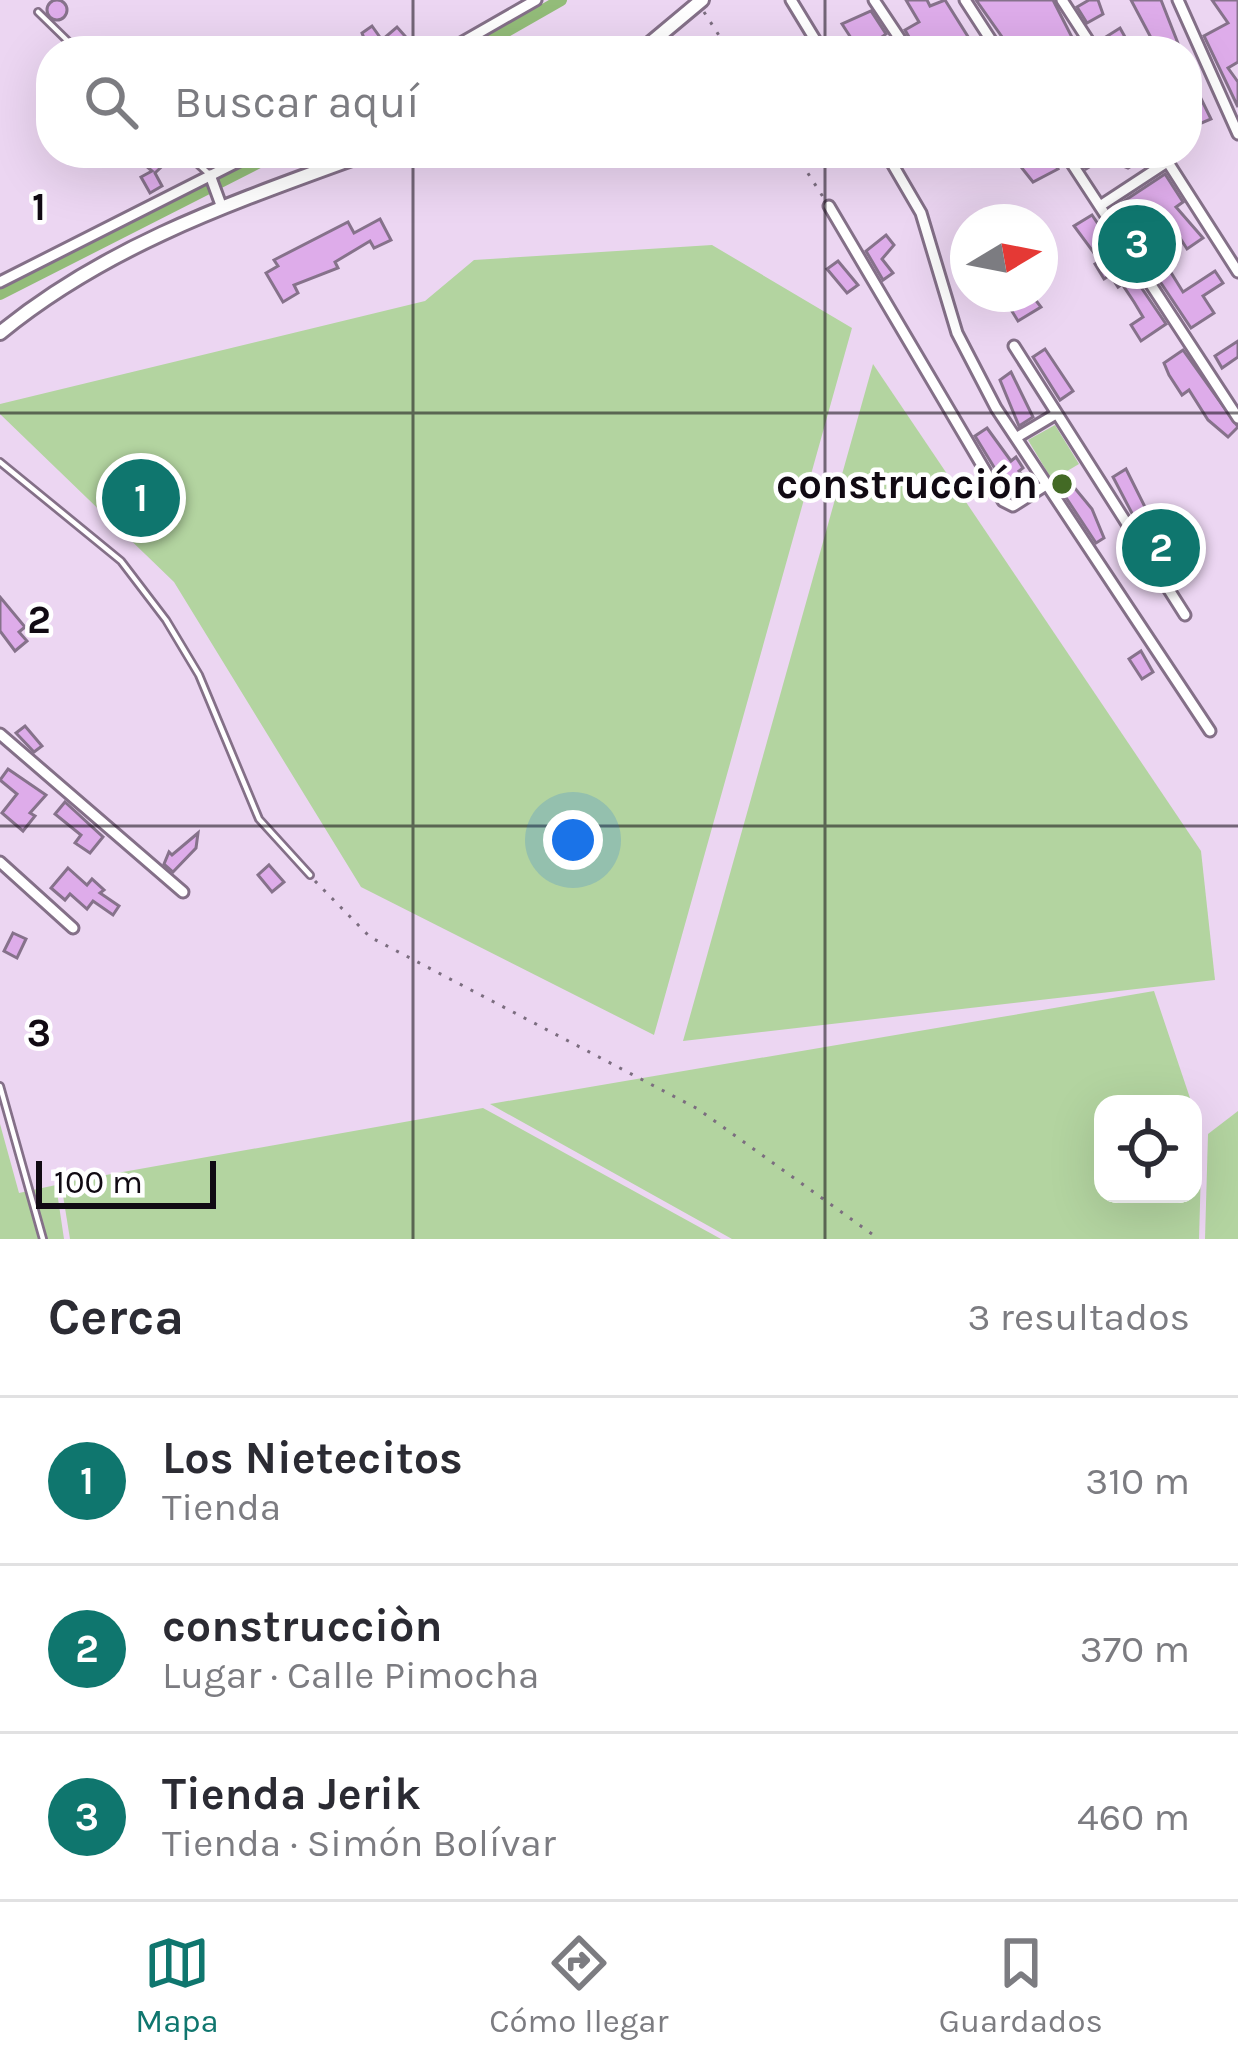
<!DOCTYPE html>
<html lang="es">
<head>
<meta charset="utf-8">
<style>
	:root { --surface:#fff; --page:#f7f7f7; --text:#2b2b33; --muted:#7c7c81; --line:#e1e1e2; --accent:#0f766e }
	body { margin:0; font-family:Karla,sans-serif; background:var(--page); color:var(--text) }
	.controls { position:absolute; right:36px; bottom:36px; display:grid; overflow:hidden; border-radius:24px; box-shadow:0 12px 48px #0002 }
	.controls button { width:108px; height:108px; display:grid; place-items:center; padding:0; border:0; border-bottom:3px solid var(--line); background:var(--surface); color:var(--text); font:60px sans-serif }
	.compass { position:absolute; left:950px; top:204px; width:108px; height:108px; border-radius:50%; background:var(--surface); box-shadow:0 12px 48px #0002; rotate:80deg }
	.scale { position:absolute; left:36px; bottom:30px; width:180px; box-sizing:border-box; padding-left:12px; border:6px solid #110a13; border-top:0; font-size:33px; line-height:42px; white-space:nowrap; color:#110a13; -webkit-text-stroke:9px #fff; paint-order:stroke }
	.you { position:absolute; left:573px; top:840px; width:42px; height:42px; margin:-30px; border:9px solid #fff; border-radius:50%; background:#1a73e8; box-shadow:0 0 0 18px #1a73e833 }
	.badge { display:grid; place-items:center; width:78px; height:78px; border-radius:50%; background:var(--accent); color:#fff; font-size:39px; font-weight:700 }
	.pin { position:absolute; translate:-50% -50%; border:6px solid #fff; box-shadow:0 3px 12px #0006 }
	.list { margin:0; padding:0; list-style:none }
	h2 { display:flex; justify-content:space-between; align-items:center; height:156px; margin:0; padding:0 48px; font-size:51px }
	h2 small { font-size:39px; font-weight:400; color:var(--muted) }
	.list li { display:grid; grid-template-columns:78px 1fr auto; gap:36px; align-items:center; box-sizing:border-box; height:168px; padding:0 48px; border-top:3px solid var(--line) }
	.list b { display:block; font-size:45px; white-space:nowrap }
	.list p { margin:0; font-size:39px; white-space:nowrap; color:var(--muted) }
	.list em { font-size:39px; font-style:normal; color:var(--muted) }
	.icon { flex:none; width:66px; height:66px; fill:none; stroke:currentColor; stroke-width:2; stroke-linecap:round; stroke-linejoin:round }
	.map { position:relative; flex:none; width:1238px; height:1239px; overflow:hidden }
	.search { position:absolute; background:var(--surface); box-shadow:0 12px 48px #0002; left:36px; right:36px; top:36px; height:132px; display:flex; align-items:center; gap:30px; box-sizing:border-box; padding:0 42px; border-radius:48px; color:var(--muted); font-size:45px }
	.sheet { height:660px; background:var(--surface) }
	nav { display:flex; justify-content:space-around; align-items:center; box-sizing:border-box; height:168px; border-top:3px solid var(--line); background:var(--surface); font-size:33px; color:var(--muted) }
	nav a { display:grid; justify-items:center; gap:6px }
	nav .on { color:var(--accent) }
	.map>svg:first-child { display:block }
	.green { fill:#b3d4a0 }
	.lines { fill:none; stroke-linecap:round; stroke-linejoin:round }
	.canal { stroke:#93bc79; stroke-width:12 }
	.building { fill:#deacea; stroke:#86728b; stroke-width:3 }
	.service-casing { stroke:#847088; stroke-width:10 }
	.minor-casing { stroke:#847088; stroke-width:15 }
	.tertiary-casing { stroke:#847088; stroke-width:18 }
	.path { stroke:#7b6d7f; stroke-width:3; stroke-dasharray:3 9; stroke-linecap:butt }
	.service { stroke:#fff; stroke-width:4.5 }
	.minor { stroke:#fff; stroke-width:9 }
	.tertiary { stroke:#fff; stroke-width:12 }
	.grid { fill:none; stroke:#110a13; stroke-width:3; stroke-opacity:0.55 }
	.poi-dot { fill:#436a25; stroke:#fff; stroke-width:4.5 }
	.labels { text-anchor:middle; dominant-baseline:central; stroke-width:9; stroke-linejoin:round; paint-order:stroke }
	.poi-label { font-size:42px; font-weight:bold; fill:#110a13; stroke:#fff; text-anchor:end }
	.grid-label { font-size:39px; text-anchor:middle; font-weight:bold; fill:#110a13; stroke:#fff; stroke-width:9; stroke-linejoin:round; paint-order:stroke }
</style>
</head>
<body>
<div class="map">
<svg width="1238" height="1239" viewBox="0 0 1238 1239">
	<rect width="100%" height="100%" fill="#ecd6f2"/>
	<g class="green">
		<polygon points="712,245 852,328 654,1035 361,887 174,582 0,414 0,404 425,301 474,260"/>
		<polygon points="873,364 1201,851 1215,980 683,1041"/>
		<polygon points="1055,425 1079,464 1052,480 1028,440"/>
		<polygon points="1154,991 1192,1104 1103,1104 1103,1194 1193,1194 1193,1107 1202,1135 1199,1239 732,1239 490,1104"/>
		<polygon points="483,1108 721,1239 70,1239 61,1183"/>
		<polygon points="1238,1111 1238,1239 1205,1239 1208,1134"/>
		<polygon points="0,1124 19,1193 56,1185 64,1239 0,1239"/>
	</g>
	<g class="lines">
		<g class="canal">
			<polyline points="472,51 561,0"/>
			<polyline points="0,294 277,153"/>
		</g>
	</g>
	<g class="building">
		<circle cx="57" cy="10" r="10"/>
		<polygon points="906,0 927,0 930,6 945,0 977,51 917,51 905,30 919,22"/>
		<polygon points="976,0 1053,0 1079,51 1012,51"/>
		<polygon points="1089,0 1098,0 1103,14 1087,23 1077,7"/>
		<polygon points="1131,0 1161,0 1181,51 1158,51"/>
		<polygon points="1212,0 1238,0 1238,62 1228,68 1238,82 1238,107 1204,36 1228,23"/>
		<polygon points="871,11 886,34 875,42 881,51 838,51 853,41 842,24"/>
		<polygon points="372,26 382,40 397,27 412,44 405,51 369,51 362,33"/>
		<polygon points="1120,28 1125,37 1133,51 1107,51 1101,40"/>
		<polygon points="1187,70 1211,119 1197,125 1187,112"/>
		<polygon points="143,153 176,153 155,173 162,186 150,193 141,177 152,171 138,159"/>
		<polygon points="1010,153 1049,153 1058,169 1033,182"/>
		<polygon points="1082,153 1153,153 1128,168 1104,158 1086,169 1077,155"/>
		<polygon points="1165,174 1183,202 1176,207 1203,238 1187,249 1175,230 1166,235 1148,205 1121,222 1112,209"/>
		<polygon points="1092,215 1166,324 1141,341 1131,325 1143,317 1134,302 1122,284 1118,287 1110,275 1104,279 1095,264 1100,261 1074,226"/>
		<polygon points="380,219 391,240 374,248 370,241 335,262 338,268 294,285 298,293 283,302 266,273 278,266 274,260 348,222 354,233"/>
		<polygon points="886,235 894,245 882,259 893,273 883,280 866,251"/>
		<polygon points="1157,250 1183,292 1215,271 1223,283 1203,296 1214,313 1191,328 1145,259"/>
		<polygon points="838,261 858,285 847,293 827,269"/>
		<polygon points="1031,294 1041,307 1018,321 1010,308"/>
		<polygon points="1238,341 1238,357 1222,368 1215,356"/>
		<polygon points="1045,349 1073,391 1060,400 1033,357"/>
		<polygon points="1183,350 1238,427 1228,437 1208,420 1189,390 1182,395 1169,375 1164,363"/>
		<polygon points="1011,372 1033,417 1019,426 1000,380"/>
		<polygon points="987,428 1011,461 1016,457 1023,468 1019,471 1029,485 1011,495 975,436"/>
		<polygon points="1126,469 1147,511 1135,519 1113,477"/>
		<polygon points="1064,475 1092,509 1104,538 1096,543 1055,481"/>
		<polygon points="0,597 25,627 19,632 27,641 15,651 0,631"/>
		<polygon points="1141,651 1153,672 1142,679 1129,659"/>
		<polygon points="25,726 42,746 34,752 16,733"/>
		<polygon points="8,769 46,795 30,813 35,816 23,831 2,813 17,794 0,780"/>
		<polygon points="65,802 103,837 90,853 75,843 81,835 55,814"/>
		<polygon points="198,833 196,848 173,872 164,864 169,852 172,855"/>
		<polygon points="269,865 284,882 272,892 258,875"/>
		<polygon points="68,868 87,885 92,879 104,890 100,893 119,906 113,915 93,901 87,909 70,894 65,900 51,888"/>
		<polygon points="13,933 26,939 17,958 4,951"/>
	</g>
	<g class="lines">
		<defs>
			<g id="service">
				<polyline points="38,12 78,51"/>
				<polyline points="186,153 208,173"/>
				<polyline points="0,462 121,561 166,620 199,675 259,819 310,875"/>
				<polyline points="0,1086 43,1239"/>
			</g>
			<g id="minor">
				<polyline points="791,0 822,51"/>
				<polyline points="874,0 908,51"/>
				<polyline points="965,0 998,51"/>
				<polyline points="1062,0 1095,51"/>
				<polyline points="1178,0 1238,134"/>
				<polyline points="447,51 536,0"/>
				<polyline points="726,153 727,154"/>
				<polyline points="886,153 921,213 957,333 996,408 1210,731"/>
				<polyline points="979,153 982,157"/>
				<polyline points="1065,153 1238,418"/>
				<polyline points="1162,153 1238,272"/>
				<polyline points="210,175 221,205"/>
				<polyline points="829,206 1003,501 1013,506 1046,485"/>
				<polyline points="1100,206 1167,162"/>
				<polyline points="0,282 255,153"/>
				<polyline points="1014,346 1185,615"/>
				<polyline points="1019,436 1056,414"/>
				<polyline points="0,734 183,892"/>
				<polyline points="0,862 73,928"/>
			</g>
			<g id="tertiary">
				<polyline points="641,51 702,0"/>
				<path d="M0,333C110,243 237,201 368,153"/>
			</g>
		</defs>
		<use href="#service" class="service-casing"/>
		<use href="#minor" class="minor-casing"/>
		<use href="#tertiary" class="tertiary-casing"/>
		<g class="path">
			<polyline points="704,12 729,51"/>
			<polyline points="795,153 825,200"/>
			<polyline points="315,881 370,937 698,1109 879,1239"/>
		</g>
		<use href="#service" class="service"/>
		<use href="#minor" class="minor"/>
		<use href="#tertiary" class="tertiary"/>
	</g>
	<path class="grid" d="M413,0V51M825,0V51M413,153V1239M825,153V1239M0,413H1238M0,826H1238"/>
	<circle class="poi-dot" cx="1062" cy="484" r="12"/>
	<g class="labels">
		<g class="poi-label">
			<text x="1038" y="484">construcción</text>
		</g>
	</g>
	<g class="grid-label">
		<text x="39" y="220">1</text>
		<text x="39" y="633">2</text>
		<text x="39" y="1046">3</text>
	</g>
</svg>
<div class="controls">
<button><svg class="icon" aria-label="locate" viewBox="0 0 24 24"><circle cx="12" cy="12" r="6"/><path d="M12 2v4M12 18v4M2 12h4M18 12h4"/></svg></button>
</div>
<svg class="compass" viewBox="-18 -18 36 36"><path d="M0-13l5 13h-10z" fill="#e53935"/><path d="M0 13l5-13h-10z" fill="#7c7c81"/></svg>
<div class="scale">100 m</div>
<div class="you"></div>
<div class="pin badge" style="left:141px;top:498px">1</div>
<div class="pin badge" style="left:1161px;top:548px">2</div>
<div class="pin badge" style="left:1137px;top:244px">3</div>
<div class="search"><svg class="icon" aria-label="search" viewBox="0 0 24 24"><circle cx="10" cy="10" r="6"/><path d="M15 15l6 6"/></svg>Buscar aquí</div>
</div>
<section class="sheet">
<h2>Cerca<small>3 resultados</small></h2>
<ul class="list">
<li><span class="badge">1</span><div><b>Los Nietecitos</b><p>Tienda</p></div><em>310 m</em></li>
<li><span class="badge">2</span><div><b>construcciòn</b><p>Lugar · Calle Pimocha</p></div><em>370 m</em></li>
<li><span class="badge">3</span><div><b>Tienda Jerik</b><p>Tienda · Simón Bolívar</p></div><em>460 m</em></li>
</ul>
</section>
<nav>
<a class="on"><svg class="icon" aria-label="map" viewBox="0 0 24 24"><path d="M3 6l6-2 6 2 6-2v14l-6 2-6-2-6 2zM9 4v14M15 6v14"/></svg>Mapa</a>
<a><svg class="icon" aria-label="directions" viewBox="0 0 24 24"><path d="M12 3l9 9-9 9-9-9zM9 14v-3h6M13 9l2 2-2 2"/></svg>Cómo llegar</a>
<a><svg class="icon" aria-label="saved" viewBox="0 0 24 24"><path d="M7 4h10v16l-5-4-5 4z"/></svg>Guardados</a>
</nav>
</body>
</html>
